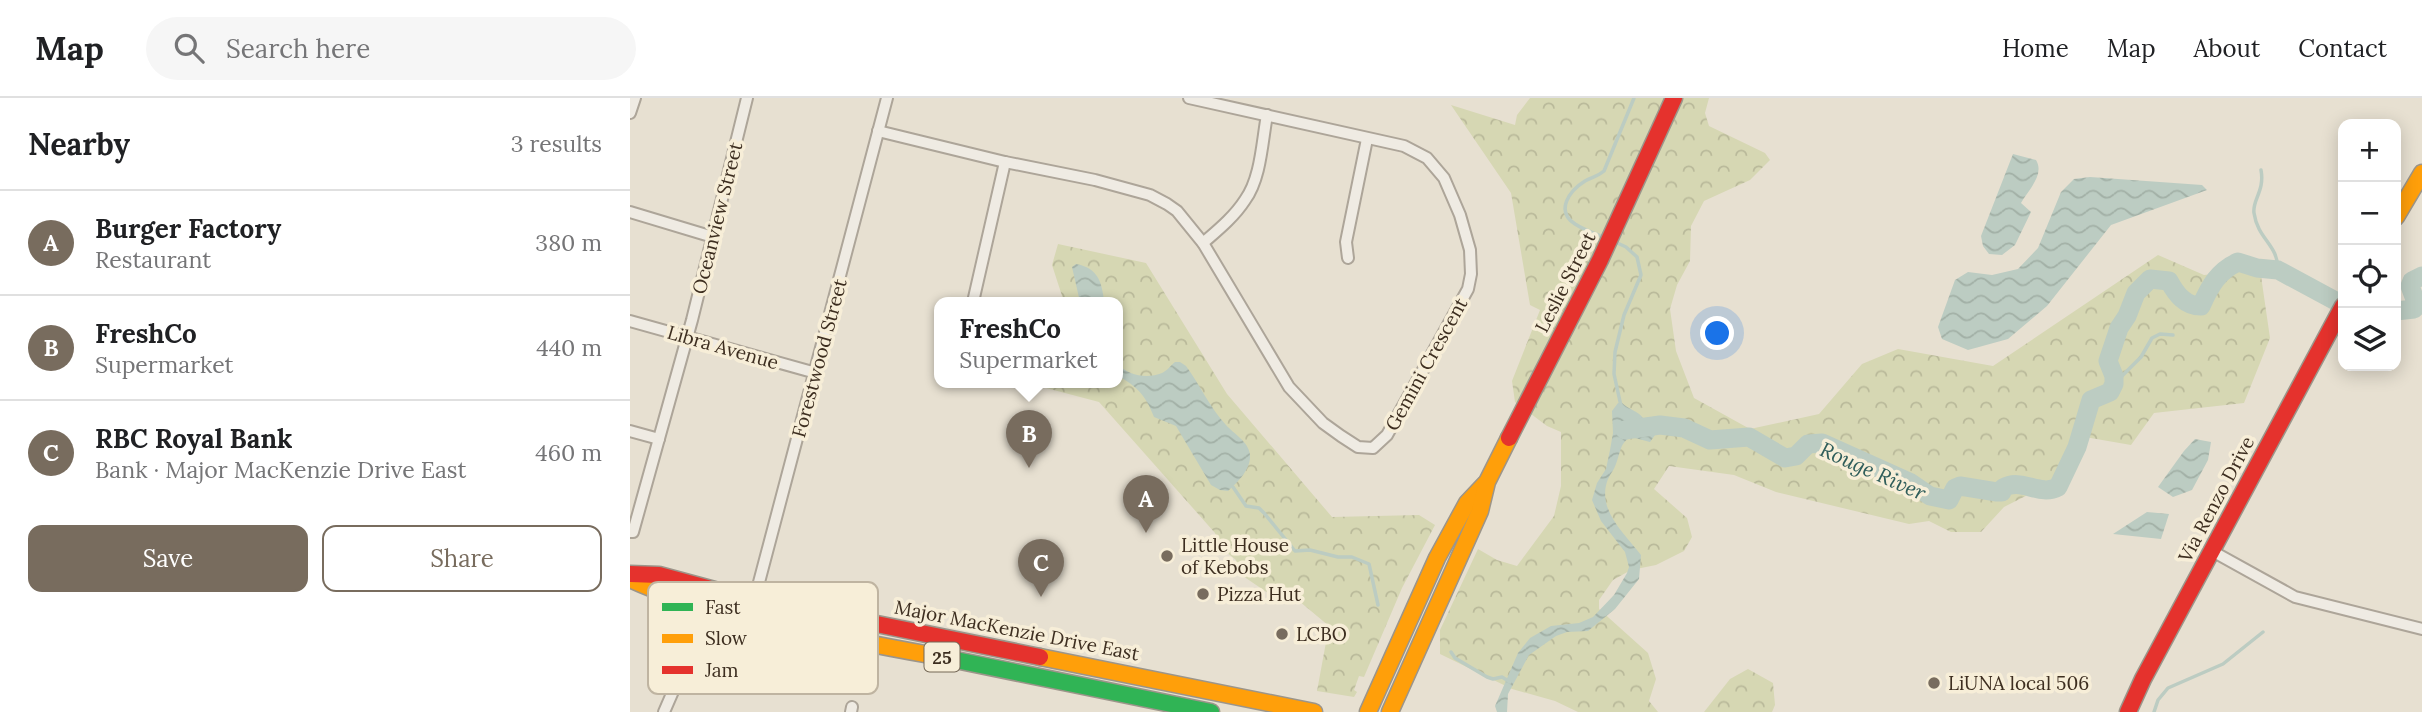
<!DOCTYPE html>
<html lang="en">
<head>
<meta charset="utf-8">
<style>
	:root { --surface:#fff; --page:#f6f6f6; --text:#202124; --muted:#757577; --line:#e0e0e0; --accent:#786c5e }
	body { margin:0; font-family:Lora,serif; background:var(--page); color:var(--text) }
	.controls { position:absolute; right:21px; top:21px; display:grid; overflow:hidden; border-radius:14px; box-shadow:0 4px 18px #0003 }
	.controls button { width:63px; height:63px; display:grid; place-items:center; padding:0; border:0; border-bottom:2px solid var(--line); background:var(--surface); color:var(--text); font:35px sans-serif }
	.you { position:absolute; left:1088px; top:236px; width:24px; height:24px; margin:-18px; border:5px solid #fff; border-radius:50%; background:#1a73e8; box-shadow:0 0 0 10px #1a73e833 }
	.badge { display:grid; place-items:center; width:46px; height:46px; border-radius:50%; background:var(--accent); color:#fff; font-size:23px; font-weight:700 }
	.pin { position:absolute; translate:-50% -58px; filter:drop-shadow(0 2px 4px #0008) }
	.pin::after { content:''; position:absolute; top:37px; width:24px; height:21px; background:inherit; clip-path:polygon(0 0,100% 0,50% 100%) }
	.popup { position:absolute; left:304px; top:199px; width:189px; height:91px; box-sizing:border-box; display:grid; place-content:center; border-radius:14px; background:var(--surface); filter:drop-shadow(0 2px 5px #0005); font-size:23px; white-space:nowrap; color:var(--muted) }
	.popup b { font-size:26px; color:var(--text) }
	.popup::after { content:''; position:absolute; left:50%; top:100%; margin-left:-14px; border:14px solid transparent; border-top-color:var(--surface) }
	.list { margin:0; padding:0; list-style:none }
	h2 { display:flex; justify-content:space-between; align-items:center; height:91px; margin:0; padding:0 28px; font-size:30px }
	h2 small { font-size:23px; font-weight:400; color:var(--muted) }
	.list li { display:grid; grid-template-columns:46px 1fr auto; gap:21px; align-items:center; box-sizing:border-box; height:105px; padding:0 28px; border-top:2px solid var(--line) }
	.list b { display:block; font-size:26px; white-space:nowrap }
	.list p { margin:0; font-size:23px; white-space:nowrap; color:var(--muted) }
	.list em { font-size:23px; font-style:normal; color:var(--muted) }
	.actions { display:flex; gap:14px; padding:21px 28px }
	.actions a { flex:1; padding:16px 0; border:2px solid var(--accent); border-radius:14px; text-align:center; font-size:24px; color:var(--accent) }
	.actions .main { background:var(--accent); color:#fff }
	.icon { flex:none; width:38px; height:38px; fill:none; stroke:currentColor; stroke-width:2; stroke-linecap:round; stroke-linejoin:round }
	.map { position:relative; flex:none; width:1792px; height:614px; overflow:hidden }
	header { display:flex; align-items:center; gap:42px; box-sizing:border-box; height:98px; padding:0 35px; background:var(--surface); border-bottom:2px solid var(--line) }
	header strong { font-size:33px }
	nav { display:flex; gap:38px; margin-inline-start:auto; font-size:24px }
	.search { width:490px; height:63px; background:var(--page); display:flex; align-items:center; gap:18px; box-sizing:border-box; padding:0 24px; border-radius:38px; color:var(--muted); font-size:26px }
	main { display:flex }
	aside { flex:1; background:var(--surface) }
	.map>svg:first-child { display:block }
	.forest { fill:url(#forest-crowns) }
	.water { fill:url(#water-waves) }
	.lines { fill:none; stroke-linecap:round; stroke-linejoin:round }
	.stream { stroke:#bcccc2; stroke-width:3.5 }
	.river { stroke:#bcccc2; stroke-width:19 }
	.street-casing { stroke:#ada599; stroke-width:14 }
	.fast-casing { stroke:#9c958a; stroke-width:19 }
	.slow-casing { stroke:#9c958a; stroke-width:19 }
	.jam-casing { stroke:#9c958a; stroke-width:19 }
	.street { stroke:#efebe3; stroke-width:10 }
	.fast { stroke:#30b455; stroke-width:16 }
	.slow { stroke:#ff9f0a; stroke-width:16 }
	.jam { stroke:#e5322d; stroke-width:16 }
	.poi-dot { fill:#786c5e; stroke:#f7eed8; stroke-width:2.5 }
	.labels { text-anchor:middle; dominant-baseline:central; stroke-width:7; stroke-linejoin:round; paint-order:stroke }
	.shield { fill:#f7eed8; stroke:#756857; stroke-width:2 }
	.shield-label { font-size:18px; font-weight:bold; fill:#3d2e20 }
	.street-label { font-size:19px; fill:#3d2e20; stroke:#f7eed8 }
	.poi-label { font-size:19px; fill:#3d2e20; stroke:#f7eed8; text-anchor:start }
	.water-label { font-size:21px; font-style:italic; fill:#2f5d5a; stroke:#f7eed8 }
	.key { fill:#f7eed8; stroke:#bfb4a1; stroke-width:2 }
	.key-label { font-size:19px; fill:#3d2e20 }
</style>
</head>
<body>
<header>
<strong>Map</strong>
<div class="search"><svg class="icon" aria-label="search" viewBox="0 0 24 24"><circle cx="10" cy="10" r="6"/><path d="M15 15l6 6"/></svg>Search here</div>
<nav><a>Home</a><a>Map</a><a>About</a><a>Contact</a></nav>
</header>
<main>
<aside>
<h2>Nearby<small>3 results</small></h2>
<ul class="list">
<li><span class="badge">A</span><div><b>Burger Factory</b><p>Restaurant</p></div><em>380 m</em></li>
<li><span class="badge">B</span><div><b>FreshCo</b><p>Supermarket</p></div><em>440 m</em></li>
<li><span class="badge">C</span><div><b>RBC Royal Bank</b><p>Bank · Major MacKenzie Drive East</p></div><em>460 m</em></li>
</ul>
<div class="actions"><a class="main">Save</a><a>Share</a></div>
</aside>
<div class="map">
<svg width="1792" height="614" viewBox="0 0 1792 614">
	<defs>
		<pattern id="forest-crowns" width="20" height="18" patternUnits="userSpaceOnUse" patternTransform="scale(1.75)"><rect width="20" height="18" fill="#d6d7b3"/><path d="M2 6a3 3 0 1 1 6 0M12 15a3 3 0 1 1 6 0" fill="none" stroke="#b9b99a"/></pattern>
		<pattern id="water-waves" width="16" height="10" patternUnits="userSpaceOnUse" patternTransform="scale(1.75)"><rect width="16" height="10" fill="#bcccc2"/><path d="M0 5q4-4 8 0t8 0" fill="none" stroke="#a2b0a6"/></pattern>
	</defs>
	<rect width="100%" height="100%" fill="#e7e0d1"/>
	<g class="forest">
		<polygon points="900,0 1079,0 1075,15 1079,28 1135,55 1140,62 1120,82 1074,103 1061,128 1060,163 1047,187 1040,211 1046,253 1064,300 1120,331 1189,316 1232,266 1268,251 1363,268 1528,157 1574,177 1630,171 1640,240 1614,305 1524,315 1501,347 1449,338 1437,365 1425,383 1374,409 1351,434 1321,434 1299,423 1279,426 1146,394 1104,377 1039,368 1024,391 1057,420 1062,439 1054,453 1026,467 1001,472 983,482 969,502 969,511 1018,555 1026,581 1019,603 1028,614 948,614 925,603 882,591 810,556 810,532 848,451 867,462 887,468 924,418 931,388 931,334 917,328 885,304 882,283 910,212 900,207 881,95 821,7 885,27 887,17"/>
		<polygon points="428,146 516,165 597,296 702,419 789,417 805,427 772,490 734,579 729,578 724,592 727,594 724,599 687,593 699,528 657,493 644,499 607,474 606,462 590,449 585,435 469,304 416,290 417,284 488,284 488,204 434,204 422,167"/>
		<polygon points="1118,571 1143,585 1145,607 1142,614 1074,614 1100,581"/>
	</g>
	<g class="water">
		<path d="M1383,56L1406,62C1415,77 1398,92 1391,105L1401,114L1385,147L1372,157L1359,156L1353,148L1351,138Z"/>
		<polygon points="1460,79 1572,87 1577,92 1481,127 1417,208 1378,241 1338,252 1312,241 1308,229 1325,182 1338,174 1362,177 1388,171 1408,150 1431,94 1444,81"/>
		<path d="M446,166C468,170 472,184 474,204H450L442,169Z"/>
		<path d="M545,264H550L556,268C570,287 580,310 596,327C604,336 619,344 620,357C621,371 608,384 598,393L590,392L581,387L546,328L524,319C516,298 508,289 488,278V266C498,278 518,281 532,275C537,273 541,267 545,264Z"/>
		<path d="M988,305H992C998,311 1008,313 1013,320C1018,325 1021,328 1028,333L1020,344L1001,339C990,344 990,356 986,366C984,372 980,376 978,381C966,411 994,435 1011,457L1009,481L985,511L958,533L937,534L926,538L899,557L878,596L877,614H867L865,608L888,555L900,540L921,528L949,525L963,519L984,497L997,475L999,469L995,454L971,423L962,402L967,385L976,371L980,352L983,335L982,313Z"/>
		<polygon points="1565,341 1581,344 1578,362 1562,392 1543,399 1528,389 1554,353"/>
		<polygon points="1517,414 1539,416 1531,441 1483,436"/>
	</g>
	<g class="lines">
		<g class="stream">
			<path d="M1631,72C1635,93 1622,102 1624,115C1628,142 1648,146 1648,172"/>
			<path d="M976,140C966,136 954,132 945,126C925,113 939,93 955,83C962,79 967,79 974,73L1004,0"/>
			<polyline points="983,143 996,149 1007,159 1011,177 994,217 985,254 984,276 991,308"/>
			<polyline points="1484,286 1511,259 1522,240 1530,236 1543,237"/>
			<polyline points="603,389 616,408 629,410 634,415 665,453 680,452 708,459 722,459 739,466 748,507"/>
			<polyline points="821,554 825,560 857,579 863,581 872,579 880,584"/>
			<polyline points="1524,614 1528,602 1538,590 1593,566 1633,534"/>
		</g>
		<g class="river">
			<polyline points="1766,213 1784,211 1787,207 1780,188 1782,183 1792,178"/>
			<path d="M995,332L1030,327L1054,330L1080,342L1119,339L1155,360L1166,358L1178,346L1192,345L1281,385L1300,398L1319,402L1325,390L1330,388L1367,394H1372L1373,390C1392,379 1409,399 1428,389L1447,349L1461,302L1480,294L1484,286V278L1478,263L1489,230L1497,218L1506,195L1520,181L1539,183C1546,196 1555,208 1571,208C1580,188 1588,173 1608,164L1627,170L1648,172L1713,207"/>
		</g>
		<defs>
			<g id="street">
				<polyline points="0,15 5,0"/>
				<polyline points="248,33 375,64 465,82 520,97 537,106 547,113 573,145 659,289 693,325 711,338 728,349 743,350 757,337 838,191 841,176 840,152 830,117 814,80 797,60 774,48 559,0"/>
				<polyline points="0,114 83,139"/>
				<path d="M573,145C588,132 604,119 615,102C631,80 632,44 637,17"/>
				<polyline points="718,160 716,144 737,41"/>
				<polyline points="343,204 375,64"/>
				<polyline points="0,223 186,275"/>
				<polyline points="0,333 29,341"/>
				<polyline points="0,434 3,434 62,222 117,0"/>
				<polyline points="1582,453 1665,499 1792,531"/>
				<polyline points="123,507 257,0"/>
				<polyline points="34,614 51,575 67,560"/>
				<polyline points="221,614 222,609"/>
			</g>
			<polyline id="fast" points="306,558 581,614"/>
			<g id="slow">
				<polyline points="1766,119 1792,75"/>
				<path d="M0,481C29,495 60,503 91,512C162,531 233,545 306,558"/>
				<polyline points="410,559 684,614"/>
				<polyline points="738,614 807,460 837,405 855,386"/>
				<polyline points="760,614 850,413 857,384 879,340"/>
			</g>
			<g id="jam">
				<polyline points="879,340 970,162 1044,0"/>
				<polyline points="0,476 29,477 103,497 410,559"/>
				<polyline points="1498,614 1513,581 1713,208"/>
			</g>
		</defs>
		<use href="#street" class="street-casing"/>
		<use href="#fast" class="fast-casing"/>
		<use href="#slow" class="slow-casing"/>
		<use href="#jam" class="jam-casing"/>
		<use href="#street" class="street"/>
		<use href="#fast" class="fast"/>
		<use href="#slow" class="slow"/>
		<use href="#jam" class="jam"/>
	</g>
	<g class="poi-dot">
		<circle cx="537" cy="458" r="7"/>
		<circle cx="573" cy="496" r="7"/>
		<circle cx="652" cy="536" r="7"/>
		<circle cx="1304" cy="585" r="7"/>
	</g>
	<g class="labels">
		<rect class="shield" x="294.5" y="544.5" width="35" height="29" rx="5"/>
		<g class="shield-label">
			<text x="312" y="559">25</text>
		</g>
		<g class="street-label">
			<text transform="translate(87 120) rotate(-76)">Oceanview Street</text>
			<text transform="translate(935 184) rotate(-63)">Leslie Street</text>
			<text transform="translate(93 249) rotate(16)">Libra Avenue</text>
			<text transform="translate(189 260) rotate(-75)">Forestwood Street</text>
			<text transform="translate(796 266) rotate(-61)">Gemini Crescent</text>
			<text transform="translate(1586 401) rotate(-62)">Via Renzo Drive</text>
			<text transform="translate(387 532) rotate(11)">Major MacKenzie Drive East</text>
		</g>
		<g class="poi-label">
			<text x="551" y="447">Little House<tspan x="551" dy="22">of Kebobs</tspan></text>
			<text x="587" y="496">Pizza Hut</text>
			<text x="666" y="536">LCBO</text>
			<text x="1318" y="585">LiUNA local 506</text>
		</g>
		<g class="water-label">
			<text transform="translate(1243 373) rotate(24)">Rouge River</text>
		</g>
	</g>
	<rect x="18" y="484" width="230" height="112" rx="10" class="key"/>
	<rect x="32" y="505" width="31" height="8" fill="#30b455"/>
	<rect x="32" y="536" width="31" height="9" fill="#ff9f0a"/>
	<rect x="32" y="568" width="31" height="8" fill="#e5322d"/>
	<g class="key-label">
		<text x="75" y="516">Fast</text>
		<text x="75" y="547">Slow</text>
		<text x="75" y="579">Jam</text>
	</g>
</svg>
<div class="controls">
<button>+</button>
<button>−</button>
<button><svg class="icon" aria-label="locate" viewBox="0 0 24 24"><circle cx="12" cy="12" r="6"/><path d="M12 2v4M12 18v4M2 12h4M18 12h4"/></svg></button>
<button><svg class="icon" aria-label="layers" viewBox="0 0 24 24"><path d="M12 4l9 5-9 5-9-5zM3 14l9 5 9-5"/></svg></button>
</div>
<div class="you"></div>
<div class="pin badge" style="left:516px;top:435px">A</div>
<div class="pin badge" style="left:399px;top:370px">B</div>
<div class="popup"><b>FreshCo</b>Supermarket</div>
<div class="pin badge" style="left:411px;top:499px">C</div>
</div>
</main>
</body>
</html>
